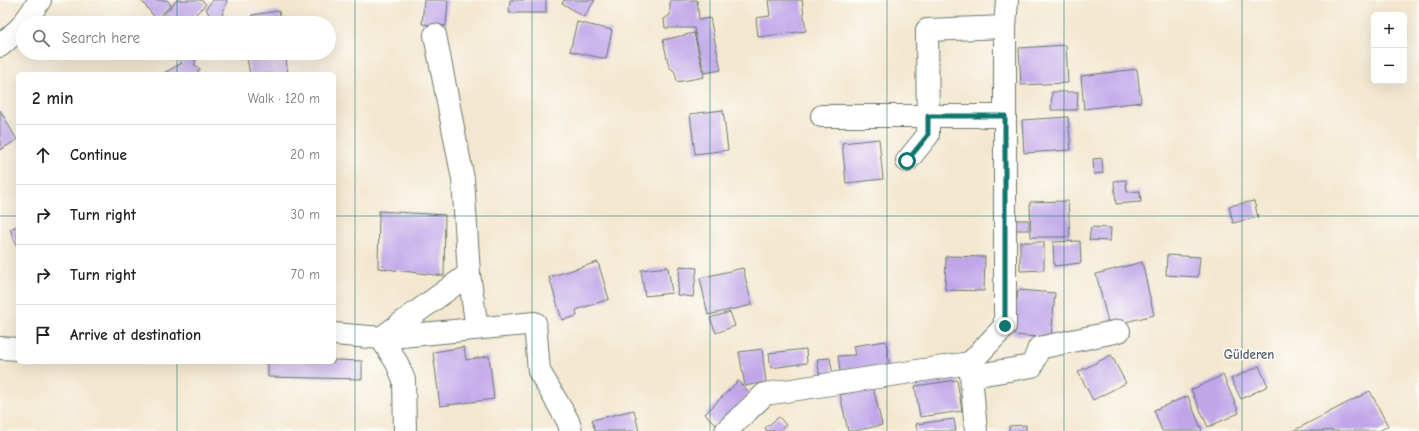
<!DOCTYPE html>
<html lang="en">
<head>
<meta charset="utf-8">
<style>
	:root { --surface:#fff; --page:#f6f6f6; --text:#222; --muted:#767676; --line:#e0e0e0 }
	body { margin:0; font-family:"Comic Neue",sans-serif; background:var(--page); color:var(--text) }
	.controls { position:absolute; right:12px; top:12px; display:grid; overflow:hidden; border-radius:6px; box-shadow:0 4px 16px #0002 }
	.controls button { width:36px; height:36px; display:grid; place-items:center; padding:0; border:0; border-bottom:1px solid var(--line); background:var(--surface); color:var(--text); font:20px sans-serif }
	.stop { position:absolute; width:12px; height:12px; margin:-9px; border:3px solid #0f766e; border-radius:50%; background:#fff }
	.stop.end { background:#0f766e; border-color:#fff; box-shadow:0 1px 4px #0008 }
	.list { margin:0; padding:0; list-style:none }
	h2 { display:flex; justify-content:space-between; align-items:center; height:52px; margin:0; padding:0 16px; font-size:17px }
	h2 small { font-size:13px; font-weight:400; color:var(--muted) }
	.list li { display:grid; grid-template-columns:26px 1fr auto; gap:12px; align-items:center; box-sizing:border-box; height:60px; padding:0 16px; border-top:1px solid var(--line) }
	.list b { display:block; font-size:15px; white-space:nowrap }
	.list em { font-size:13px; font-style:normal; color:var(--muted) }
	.icon { flex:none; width:22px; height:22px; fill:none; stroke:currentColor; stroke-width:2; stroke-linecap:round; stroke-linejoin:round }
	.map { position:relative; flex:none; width:1419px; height:431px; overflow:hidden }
	.search { position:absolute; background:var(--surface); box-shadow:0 4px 16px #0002; left:16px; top:16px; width:320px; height:44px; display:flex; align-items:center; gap:10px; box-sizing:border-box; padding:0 14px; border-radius:22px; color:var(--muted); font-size:15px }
	.panel { position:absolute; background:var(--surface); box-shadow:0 4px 16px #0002; left:16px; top:72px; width:320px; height:292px; border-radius:6px }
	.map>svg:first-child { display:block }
	.building { fill:#c0a6e9 }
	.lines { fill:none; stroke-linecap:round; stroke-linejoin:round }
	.street-casing { stroke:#69786a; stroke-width:24 }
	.street { stroke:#fff; stroke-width:22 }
	.route { stroke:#0f766e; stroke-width:5 }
	.grid { fill:none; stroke:#0f766e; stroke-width:1; stroke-opacity:0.55 }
	.labels { text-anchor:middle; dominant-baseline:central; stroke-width:3; stroke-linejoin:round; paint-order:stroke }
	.quarter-label { font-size:13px; font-weight:bold; fill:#576273; stroke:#fdfcf7 }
</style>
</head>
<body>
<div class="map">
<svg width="1419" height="431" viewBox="0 0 1419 431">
	<rect width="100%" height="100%" fill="#fdfcf7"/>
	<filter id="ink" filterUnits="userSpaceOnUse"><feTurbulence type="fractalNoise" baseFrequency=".025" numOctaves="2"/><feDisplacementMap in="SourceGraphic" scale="8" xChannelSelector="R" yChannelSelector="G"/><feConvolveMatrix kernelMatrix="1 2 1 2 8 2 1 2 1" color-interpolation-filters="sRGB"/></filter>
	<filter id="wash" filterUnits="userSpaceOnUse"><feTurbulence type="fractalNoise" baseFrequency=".012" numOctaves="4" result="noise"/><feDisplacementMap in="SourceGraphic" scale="16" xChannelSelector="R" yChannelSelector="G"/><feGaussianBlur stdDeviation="0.9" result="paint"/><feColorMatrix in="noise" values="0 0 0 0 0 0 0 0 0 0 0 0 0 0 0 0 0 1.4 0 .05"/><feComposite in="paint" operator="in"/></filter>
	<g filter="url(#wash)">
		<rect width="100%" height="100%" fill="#f3e7cf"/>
		<g id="blocks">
			<g class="building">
				<polygon points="141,0 167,0 171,5 156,19"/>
				<polygon points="177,0 201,0 206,4 191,19 191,23 156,23"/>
				<polygon points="213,0 227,0 222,16 216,23 203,23 209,15 206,8"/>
				<polygon points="424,0 448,0 446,26 422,24"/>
				<polygon points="510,0 546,0 546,13 509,13"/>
				<polygon points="564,0 595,0 584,17 562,3"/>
				<polygon points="670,0 697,0 699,20 710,18 721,70 704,73 694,28 665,28 664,19 670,15"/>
				<polygon points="768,0 802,0 806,31 758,37 756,18 770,16"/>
				<polygon points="279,11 281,23 253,23 252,15"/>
				<polygon points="577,22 612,30 606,59 570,51"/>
				<polygon points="694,33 704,77 677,82 675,72 669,67 663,40"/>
				<polygon points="1066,45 1068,83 1021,85 1019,48"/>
				<polygon points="181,53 197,53 193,57 196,62 194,64 200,69 196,74 164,73 182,63 177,59"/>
				<polygon points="246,53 285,53 288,74 250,74"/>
				<polygon points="1137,69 1141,102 1084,109 1081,76"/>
				<polygon points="1052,92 1078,92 1077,110 1051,110"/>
				<polygon points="0,110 17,140 0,150"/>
				<polygon points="723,110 728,150 695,154 690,114"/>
				<polygon points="1068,117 1071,150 1024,153 1022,120"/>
				<polygon points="879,139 883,179 846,183 842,143"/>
				<polygon points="1102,158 1103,173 1094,174 1093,159"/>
				<polygon points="1126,180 1127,192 1140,191 1141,202 1116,204 1114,181"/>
				<polygon points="1068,201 1070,237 1031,237 1030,202"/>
				<polygon points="1254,201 1258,217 1233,223 1229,206"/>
				<polygon points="379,211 445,215 444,276 378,268"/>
				<rect x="1015" y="220" width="14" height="10"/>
				<polygon points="18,226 18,249 10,229"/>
				<polygon points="1091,227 1111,228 1110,241 1089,240"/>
				<polygon points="1080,241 1081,263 1054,266 1053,242"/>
				<polygon points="1020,242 1044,242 1044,270 1020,271"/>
				<polygon points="1167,255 1200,257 1198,277 1166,275"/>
				<polygon points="946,256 985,257 984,291 945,290"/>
				<polygon points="598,262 609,299 576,310 577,316 562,320 549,277"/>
				<polygon points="1142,262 1154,315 1109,326 1096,274"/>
				<polygon points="680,266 697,268 693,297 677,295"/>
				<polygon points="668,267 672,293 645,296 641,270"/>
				<polygon points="743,268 752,305 708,315 700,278"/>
				<polygon points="1018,290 1055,293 1051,338 1013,335"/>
				<polygon points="730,312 735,326 716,333 710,318"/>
				<polygon points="886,341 890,368 841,378 838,356 855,355 853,346"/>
				<polygon points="464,347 466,360 489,356 494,399 440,406 433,352"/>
				<polygon points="762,349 766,382 745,386 739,352"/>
				<polygon points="806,349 807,363 771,368 769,353"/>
				<polygon points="1111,355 1126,383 1093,400 1078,372"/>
				<polygon points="830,358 833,376 820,378 817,359"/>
				<polygon points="334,360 362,361 362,379 268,377 268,362 334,362"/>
				<polygon points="1259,366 1268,386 1241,399 1231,379"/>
				<polygon points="1223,375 1239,413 1208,427 1191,390"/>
				<polygon points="957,380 962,411 920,417 915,386"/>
				<polygon points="738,381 750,393 717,426 705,414"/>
				<polygon points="873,387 882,425 855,431 848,431 840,395"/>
				<polygon points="1370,391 1388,426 1379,431 1293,431"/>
				<polygon points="1188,396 1202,431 1162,431 1154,410"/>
				<polygon points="634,410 639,431 595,431 592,420"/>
				<polygon points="779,417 786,425 779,431 767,431 765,428"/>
				<polygon points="954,419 956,431 917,431 916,424"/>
				<polygon points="1026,425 1026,431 1009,431 1009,426"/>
			</g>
		</g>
	</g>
	<g filter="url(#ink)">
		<use href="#blocks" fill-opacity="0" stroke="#69786a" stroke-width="1"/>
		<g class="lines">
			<defs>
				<g id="street">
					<polyline points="24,23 40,0"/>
					<polyline points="0,46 19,29 23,24"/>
					<polyline points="822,116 1005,116"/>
					<polyline points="907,161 928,135 927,30 1005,27"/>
					<polyline points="469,274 477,328"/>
					<polyline points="334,334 381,338 397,363 404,380 405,431"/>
					<polyline points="381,338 469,274 463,179 435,35"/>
					<polyline points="381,338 535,323 539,371 568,421 571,431"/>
					<polyline points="0,348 18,349"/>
					<polyline points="972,376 1032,366 1039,348 1119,331"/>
					<polyline points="726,431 765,394 970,363"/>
					<polyline points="976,431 970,363 1005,326 1005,27 1007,0"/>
				</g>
			</defs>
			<use href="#street" class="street-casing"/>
			<use href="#street" class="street"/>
		</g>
	</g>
	<g class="lines" filter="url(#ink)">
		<polyline class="route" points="907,161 928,135 928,116 1005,116 1005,326"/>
	</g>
	<path class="grid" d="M177,0V23M355,0V431M532,0V431M710,0V431M887,0V431M1064,0V431M1242,0V431M177,53V74M0,216H18M334,216H1419M177,362V431"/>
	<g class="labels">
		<g class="quarter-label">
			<text x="1249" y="354">Gülderen</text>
		</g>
	</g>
</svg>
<div class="controls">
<button>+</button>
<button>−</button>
</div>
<div class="stop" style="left:907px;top:161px"></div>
<div class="stop end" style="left:1005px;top:326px"></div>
<div class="search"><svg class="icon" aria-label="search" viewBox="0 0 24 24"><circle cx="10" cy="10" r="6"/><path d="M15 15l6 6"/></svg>Search here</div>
<section class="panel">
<h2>2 min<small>Walk · 120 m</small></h2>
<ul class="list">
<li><svg class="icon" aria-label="ahead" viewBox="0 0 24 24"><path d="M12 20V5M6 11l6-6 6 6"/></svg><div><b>Continue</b></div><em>20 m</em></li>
<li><svg class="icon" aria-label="right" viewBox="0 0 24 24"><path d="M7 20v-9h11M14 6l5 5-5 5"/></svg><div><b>Turn right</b></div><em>30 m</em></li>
<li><svg class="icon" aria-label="right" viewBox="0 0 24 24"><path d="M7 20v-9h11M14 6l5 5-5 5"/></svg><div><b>Turn right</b></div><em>70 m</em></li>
<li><svg class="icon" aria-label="arrive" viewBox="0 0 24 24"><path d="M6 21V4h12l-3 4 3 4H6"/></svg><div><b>Arrive at destination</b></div></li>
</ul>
</section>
</div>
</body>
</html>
